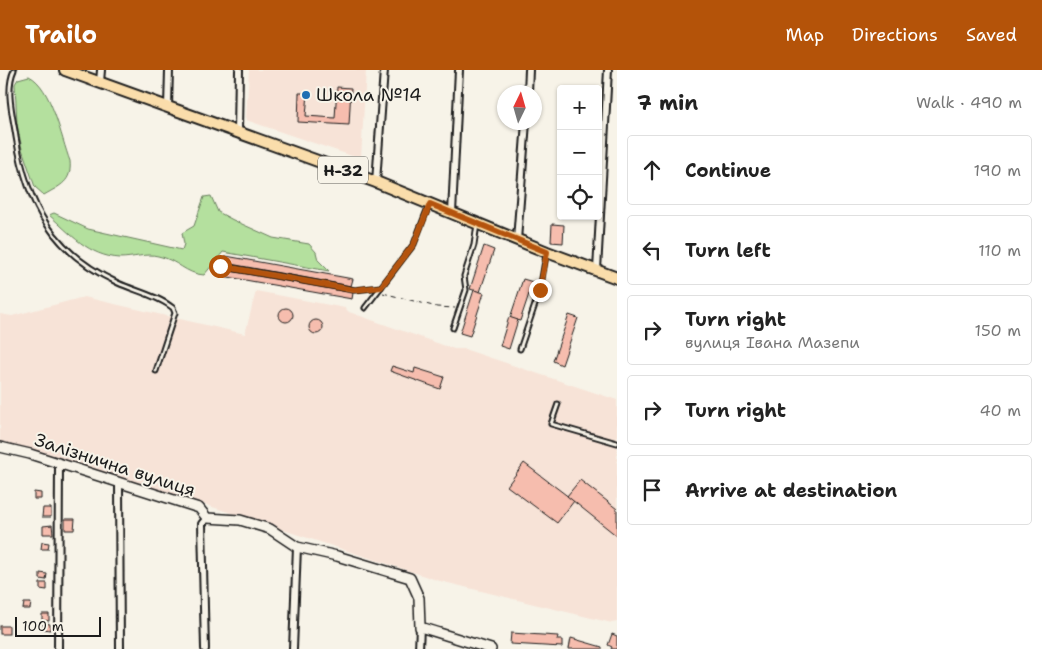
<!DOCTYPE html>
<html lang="en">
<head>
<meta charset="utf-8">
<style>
	:root { --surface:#fff; --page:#f6f6f6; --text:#222; --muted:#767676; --line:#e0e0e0; --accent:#b45309 }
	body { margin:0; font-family:"Shantell Sans",sans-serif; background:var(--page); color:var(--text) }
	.controls { position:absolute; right:15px; top:15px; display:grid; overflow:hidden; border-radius:5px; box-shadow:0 1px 4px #0004 }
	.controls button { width:45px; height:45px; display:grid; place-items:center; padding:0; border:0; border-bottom:1px solid var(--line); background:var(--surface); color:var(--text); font:25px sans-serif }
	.compass { position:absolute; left:497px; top:15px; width:45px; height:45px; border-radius:50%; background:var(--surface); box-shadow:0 1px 4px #0004; rotate:5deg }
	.scale { position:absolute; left:15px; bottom:12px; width:86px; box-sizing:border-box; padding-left:5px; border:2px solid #1c1c1c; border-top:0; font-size:14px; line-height:18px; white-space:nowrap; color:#1c1c1c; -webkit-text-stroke:4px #f7f3e8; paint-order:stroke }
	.stop { position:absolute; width:15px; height:15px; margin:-11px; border:4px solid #b45309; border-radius:50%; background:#fff }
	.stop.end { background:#b45309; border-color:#fff; box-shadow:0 1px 5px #0008 }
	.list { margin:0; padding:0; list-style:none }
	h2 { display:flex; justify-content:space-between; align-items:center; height:65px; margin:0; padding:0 20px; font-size:21px }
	h2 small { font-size:16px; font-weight:400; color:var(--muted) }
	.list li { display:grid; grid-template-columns:32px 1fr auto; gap:15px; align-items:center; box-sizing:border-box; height:70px; margin:0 10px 10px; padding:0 10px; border:1px solid var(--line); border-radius:5px }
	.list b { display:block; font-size:19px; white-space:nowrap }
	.list p { margin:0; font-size:16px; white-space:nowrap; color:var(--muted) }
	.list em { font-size:16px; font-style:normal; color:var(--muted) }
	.icon { flex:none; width:28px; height:28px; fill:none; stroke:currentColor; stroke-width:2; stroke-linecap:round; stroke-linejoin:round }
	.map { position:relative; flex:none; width:617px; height:579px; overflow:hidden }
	header { display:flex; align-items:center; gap:30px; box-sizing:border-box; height:70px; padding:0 25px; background:var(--accent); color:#fff }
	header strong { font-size:24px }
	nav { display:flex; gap:28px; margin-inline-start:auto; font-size:18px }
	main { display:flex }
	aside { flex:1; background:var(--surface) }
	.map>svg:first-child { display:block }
	.built { fill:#f7e3d7 }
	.green { fill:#b4e09e; stroke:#687e5d }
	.building { fill:#f6bdae; stroke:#1c1c1c }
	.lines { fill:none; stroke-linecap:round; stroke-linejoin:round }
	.lane-casing { stroke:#1c1c1c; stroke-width:7 }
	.street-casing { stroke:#1c1c1c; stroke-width:10 }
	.secondary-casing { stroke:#1c1c1c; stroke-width:12 }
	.primary-casing { stroke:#1c1c1c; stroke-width:14 }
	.path { stroke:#1c1c1c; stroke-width:1; stroke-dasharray:5 4; stroke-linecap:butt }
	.lane { stroke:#f7f3e8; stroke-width:3 }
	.street { stroke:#f7f3e8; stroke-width:6 }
	.secondary { stroke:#f7f3e8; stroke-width:9 }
	.primary { stroke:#faddab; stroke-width:10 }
	.route { stroke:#b45309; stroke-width:6 }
	.poi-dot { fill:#1f6fb2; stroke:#f7f3e8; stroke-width:2 }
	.labels { text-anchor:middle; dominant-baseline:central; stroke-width:4; stroke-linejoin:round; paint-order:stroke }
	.shield { fill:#f7f3e8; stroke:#5e5c59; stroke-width:1 }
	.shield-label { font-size:16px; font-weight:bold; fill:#1c1c1c }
	.poi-label { font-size:18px; fill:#1c1c1c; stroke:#f7f3e8; text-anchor:start }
	.street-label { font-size:18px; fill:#1c1c1c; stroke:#f7f3e8 }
</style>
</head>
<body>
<header>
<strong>Trailo</strong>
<nav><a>Map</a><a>Directions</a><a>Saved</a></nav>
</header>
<main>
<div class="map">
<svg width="617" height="579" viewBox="0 0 617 579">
	<rect width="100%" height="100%" fill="#f7f3e8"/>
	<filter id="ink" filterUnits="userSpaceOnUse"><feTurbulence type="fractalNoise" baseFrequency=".02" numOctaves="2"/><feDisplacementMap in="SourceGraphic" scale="10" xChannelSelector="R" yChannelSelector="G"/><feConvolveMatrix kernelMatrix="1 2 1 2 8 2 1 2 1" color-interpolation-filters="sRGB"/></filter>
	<g filter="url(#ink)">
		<g class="built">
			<polygon points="249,0 366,0 361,89 246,50"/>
			<polygon points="256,221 345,238 349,242 454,279 464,279 617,330 617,552 612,553 440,511 154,418 0,373 0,244 12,246 84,227 245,264"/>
		</g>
		<g class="green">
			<path d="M29,6C52,17 61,68 70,91C72,112 61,115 44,125L35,117L22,79L17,54L15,14L18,9Z"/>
			<path d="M211,126L218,142L233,150L273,168L309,174L316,182L318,190L329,201L223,182L204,205C185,204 178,190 158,186C147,183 133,188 120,188C88,186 71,164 49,145L54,143L88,159L182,180L184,174L182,163L194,156L204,127Z"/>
		</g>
		<g class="building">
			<polygon points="337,17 351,18 349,55 298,52 299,23 308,23 306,46 335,48"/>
			<polygon points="552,154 564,155 563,173 551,172"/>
			<polygon points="484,176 494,180 480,222 470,219"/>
			<polygon points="226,186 353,209 351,216 225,193"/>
			<polygon points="218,199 353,223 352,229 217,205"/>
			<polygon points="523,209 533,212 520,251 510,248"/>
			<polygon points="474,220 484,223 470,266 460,263"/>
			<circle cx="286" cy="245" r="7"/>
			<polygon points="569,245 578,248 562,295 553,291"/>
			<polygon points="509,247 518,250 509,279 500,276"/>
			<circle cx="316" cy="257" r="7"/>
			<polygon points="392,296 414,303 415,298 444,307 440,319 390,301"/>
			<polygon points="524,393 574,431 557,453 507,416"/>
			<polygon points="580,410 617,439 617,466 567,426"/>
			<polygon points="34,422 41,423 41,429 34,429"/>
			<polygon points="43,438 51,438 51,447 42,447"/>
			<polygon points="65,449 75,449 74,460 65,460"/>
			<polygon points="52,455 53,464 43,464 43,456"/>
			<polygon points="42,472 49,473 48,479 41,479"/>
			<polygon points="40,503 47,504 46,510 40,509"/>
			<polygon points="40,513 47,513 47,520 40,519"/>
			<polygon points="24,533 31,533 30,539 23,539"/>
			<polygon points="42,544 49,544 49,551 42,550"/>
			<polygon points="43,553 50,554 50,560 43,559"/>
			<rect x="0" y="556" width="9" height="8"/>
			<polygon points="511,563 558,566 557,570 562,570 562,577 510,574"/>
			<polygon points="612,564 617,566 617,579 611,579 612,577 608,575"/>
			<polygon points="571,568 602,577 602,579 569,579"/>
		</g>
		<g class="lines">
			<defs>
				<g id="lane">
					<path d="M14,0C5,20 13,46 16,67C27,135 53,183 118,213C136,221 158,226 173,238L175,243L156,301"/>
					<polyline points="221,196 355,220 381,217"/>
					<polyline points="365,238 414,174 429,135"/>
					<polyline points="453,258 466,220 464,206 474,175 477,154"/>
					<polyline points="520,279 540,220 546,185"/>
					<polyline points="558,334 551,354 617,373"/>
				</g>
				<g id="street">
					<polyline points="100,12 101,0"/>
					<polyline points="528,22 529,0"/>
					<polyline points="168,37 169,0"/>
					<polyline points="238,62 239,0"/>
					<polyline points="376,112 384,0"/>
					<polyline points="452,143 459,0"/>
					<polyline points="517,170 526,52"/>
					<polyline points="597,200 608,0"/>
					<polyline points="119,413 120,579"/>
					<polyline points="58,579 59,394"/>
					<polyline points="205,579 202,454 207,448"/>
					<polyline points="293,579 297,477"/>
					<polyline points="419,579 420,557"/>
				</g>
				<polyline id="secondary" points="0,377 30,384 199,438 207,448 240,450 270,459 297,477 337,486 410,508 419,528 420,557 491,579"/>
				<polyline id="primary" points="65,0 376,112 547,182 617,208"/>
			</defs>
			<use href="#lane" class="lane-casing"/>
			<use href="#street" class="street-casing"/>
			<use href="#secondary" class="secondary-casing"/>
			<use href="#primary" class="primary-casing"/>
			<polyline class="path" points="383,223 437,237 455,238"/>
			<use href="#lane" class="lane"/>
			<use href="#street" class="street"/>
			<use href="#secondary" class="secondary"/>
			<use href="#primary" class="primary"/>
		</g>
	</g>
	<g class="lines" filter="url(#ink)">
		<polyline class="route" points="220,196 354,220 381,217 414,174 430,134 547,182 540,220"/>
	</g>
	<circle class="poi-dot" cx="306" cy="25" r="5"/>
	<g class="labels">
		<rect class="shield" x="318" y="86.5" width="50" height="27" rx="4"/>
		<g class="shield-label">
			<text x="343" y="100">Н-32</text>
		</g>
		<g class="poi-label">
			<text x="316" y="25">Школа №14</text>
		</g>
		<g class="street-label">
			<text transform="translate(115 395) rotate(18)">Залізнична вулиця</text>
		</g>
	</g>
</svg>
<div class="controls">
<button>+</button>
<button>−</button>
<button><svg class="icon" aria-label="locate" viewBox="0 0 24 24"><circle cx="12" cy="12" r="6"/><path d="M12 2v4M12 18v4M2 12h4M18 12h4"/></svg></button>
</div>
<svg class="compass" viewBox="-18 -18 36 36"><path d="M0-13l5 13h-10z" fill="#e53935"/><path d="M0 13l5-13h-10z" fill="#767676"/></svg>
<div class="scale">100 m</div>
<div class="stop" style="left:220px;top:196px"></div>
<div class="stop end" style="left:540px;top:220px"></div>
</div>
<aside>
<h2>7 min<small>Walk · 490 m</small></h2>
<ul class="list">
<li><svg class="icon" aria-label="ahead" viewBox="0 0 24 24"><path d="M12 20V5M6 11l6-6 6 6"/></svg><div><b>Continue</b></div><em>190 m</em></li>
<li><svg class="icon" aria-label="left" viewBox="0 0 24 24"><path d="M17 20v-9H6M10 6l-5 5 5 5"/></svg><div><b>Turn left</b></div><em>110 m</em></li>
<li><svg class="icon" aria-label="right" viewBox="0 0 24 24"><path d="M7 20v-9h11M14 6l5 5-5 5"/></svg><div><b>Turn right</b><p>вулиця Івана Мазепи</p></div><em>150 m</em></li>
<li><svg class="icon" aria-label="right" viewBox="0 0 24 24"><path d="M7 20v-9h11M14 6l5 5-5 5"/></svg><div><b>Turn right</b></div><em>40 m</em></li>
<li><svg class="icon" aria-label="arrive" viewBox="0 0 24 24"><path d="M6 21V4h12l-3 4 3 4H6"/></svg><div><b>Arrive at destination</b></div></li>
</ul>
</aside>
</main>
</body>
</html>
